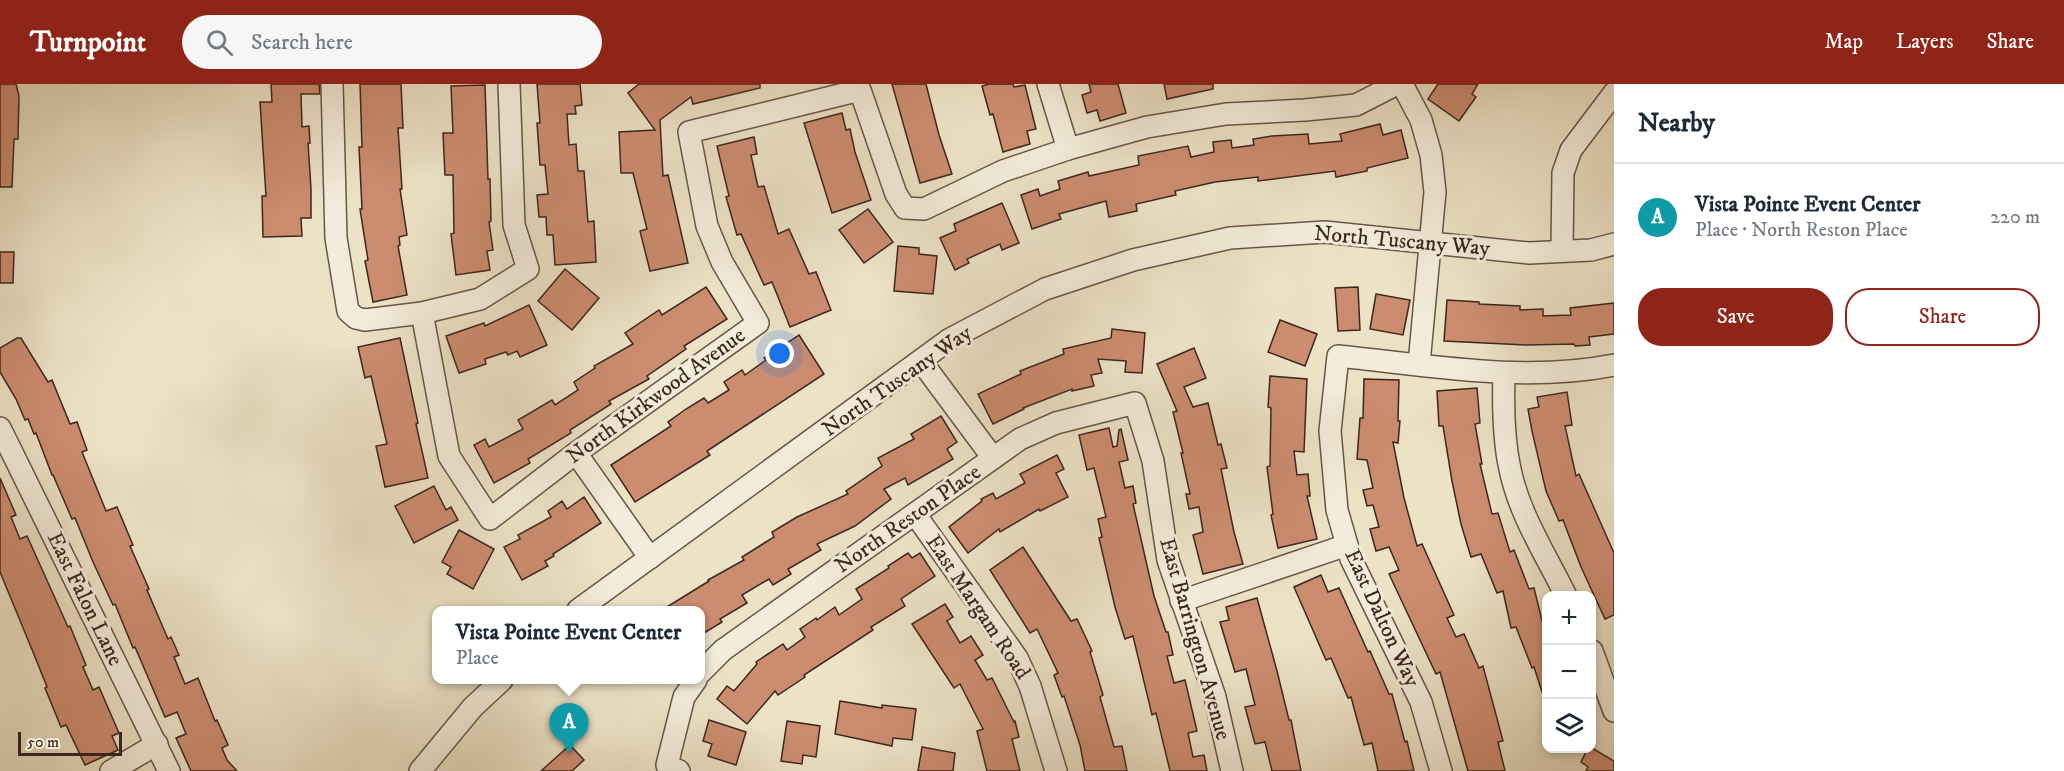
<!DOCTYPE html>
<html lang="en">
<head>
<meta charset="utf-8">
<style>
	:root { --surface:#fff; --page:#f6f6f7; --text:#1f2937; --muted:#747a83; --line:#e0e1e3; --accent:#8f2418 }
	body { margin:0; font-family:"IM FELL DW Pica",serif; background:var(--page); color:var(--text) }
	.controls { position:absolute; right:18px; bottom:18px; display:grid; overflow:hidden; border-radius:12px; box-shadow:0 3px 9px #0003 }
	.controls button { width:54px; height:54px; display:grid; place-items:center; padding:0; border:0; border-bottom:2px solid var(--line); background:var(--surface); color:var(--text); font:30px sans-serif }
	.scale { position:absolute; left:18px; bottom:15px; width:104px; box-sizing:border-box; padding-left:6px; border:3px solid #3c271f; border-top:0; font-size:16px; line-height:21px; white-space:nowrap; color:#3c271f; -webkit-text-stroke:4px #f3ecda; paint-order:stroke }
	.you { position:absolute; left:780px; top:270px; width:21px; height:21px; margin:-15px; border:4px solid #fff; border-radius:50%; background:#1a73e8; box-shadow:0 0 0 9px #1a73e833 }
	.badge { display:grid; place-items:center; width:39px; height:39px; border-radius:50%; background:var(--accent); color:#fff; font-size:20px; font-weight:700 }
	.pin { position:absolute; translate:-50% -50px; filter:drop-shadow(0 2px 3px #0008) }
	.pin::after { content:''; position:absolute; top:32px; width:21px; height:18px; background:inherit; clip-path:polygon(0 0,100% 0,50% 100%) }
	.popup { position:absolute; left:432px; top:522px; width:273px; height:78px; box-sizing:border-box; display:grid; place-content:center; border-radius:12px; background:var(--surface); filter:drop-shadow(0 2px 4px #0005); font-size:20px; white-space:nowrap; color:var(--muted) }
	.popup b { font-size:22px; color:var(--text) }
	.popup::after { content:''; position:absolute; left:50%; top:100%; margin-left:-12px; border:12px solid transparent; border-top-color:var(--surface) }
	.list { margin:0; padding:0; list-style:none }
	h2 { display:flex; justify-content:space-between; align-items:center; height:78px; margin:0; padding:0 24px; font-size:26px }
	h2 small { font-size:20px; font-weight:400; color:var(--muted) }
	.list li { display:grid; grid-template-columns:39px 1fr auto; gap:18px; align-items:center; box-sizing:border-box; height:108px; padding:0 24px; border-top:2px solid var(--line) }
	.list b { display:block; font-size:22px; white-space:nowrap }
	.list p { margin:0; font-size:20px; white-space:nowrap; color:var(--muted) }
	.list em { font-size:20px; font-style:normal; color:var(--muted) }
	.actions { display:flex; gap:12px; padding:18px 24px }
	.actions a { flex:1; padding:14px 0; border:2px solid var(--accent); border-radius:24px; text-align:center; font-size:21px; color:var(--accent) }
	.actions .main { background:var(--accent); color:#fff }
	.icon { flex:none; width:33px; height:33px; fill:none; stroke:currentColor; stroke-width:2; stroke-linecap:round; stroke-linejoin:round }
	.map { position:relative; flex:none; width:1614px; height:687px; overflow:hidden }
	header { display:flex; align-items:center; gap:36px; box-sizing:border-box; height:84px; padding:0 30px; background:var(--accent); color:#fff }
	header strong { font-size:28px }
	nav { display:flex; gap:33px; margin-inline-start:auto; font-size:21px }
	.search { width:420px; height:54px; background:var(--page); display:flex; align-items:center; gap:15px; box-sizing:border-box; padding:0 21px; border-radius:33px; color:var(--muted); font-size:22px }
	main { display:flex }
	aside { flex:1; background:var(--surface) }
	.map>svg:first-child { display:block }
	.building { fill:#cc8c70; stroke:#3c271f; stroke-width:1.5 }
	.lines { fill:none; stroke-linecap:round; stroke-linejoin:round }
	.minor-casing { stroke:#685649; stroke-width:24 }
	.minor { stroke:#f3ecda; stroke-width:21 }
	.labels { text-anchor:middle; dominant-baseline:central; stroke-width:6; stroke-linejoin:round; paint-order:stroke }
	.street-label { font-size:22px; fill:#3c271f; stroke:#f3ecda }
</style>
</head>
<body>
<header>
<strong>Turnpoint</strong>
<div class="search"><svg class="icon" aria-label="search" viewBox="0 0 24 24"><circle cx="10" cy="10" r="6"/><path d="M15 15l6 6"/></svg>Search here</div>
<nav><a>Map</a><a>Layers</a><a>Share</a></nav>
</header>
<main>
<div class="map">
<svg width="1614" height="687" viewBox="0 0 1614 687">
	<rect width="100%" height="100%" fill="#ece2c6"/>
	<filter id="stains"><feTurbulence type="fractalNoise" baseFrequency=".00333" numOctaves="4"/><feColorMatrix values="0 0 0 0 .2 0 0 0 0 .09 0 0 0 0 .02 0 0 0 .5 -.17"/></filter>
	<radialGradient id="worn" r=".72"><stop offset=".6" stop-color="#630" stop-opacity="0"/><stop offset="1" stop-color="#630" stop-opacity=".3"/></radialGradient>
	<g class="building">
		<polygon points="0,0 16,0 19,12 18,55 14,55 12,103 0,103"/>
		<polygon points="271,0 319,0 320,10 301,10 302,43 309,42 310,59 308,59 311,105 311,134 301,134 302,152 263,153 262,112 266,112 260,18 272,18"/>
		<polygon points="360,0 401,0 403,44 398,44 402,105 400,105 407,151 399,153 400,161 398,162 407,211 373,218 365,177 368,176 360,125 362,125 359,63 362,63"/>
		<polygon points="537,0 580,0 582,21 575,22 576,30 567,30 569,61 576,60 578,87 584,87 588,138 594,137 596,178 555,181 553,151 547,151 546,133 539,133 537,111 548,110 545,81 540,81 537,39 540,39"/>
		<polygon points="639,0 760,0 760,4 693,20 691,13 660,36 663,92 668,91 688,179 650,187 640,147 647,145 633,89 621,89 619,48 655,46 628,9"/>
		<polygon points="892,0 926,0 939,51 952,90 920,99"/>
		<polygon points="989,0 1013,0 1014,3 1025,1 1036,45 1027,47 1030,60 1003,68 993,30 990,31 982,2"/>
		<polygon points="1089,0 1118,0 1126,29 1100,37 1097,26 1087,29 1082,11 1091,8"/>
		<polygon points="1164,0 1213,0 1213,5 1167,15"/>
		<polygon points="1438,0 1478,0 1472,10 1476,13 1459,37 1428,15"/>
		<polygon points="485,1 488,95 490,95 491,137 489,138 493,166 487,167 490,186 456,191 451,150 454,149 453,91 445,91 443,49 453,49 451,2"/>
		<polygon points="842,29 846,46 850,45 855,68 871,116 832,129 804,39"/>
		<polygon points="1380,40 1383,51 1401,46 1408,74 1367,84 1367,87 1336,93 1335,87 1258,97 1258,93 1215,98 1175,107 1176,111 1136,120 1137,127 1109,133 1106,117 1059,130 1061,135 1032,145 1021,111 1038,105 1040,112 1060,105 1058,97 1088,88 1089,92 1139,81 1138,72 1188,62 1191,73 1214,68 1213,58 1231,56 1232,64 1254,61 1253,55 1272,52 1308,50 1309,60 1342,57 1340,50"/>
		<polygon points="754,53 757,70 751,71 758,103 764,102 778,150 789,145 809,190 816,188 831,226 790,243 772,198 764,201 741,150 737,151 726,113 729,112 717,62"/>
		<polygon points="1002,119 1019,159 1002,166 1000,160 967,175 969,179 955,186 940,154 956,147 954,140"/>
		<polygon points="868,125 893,158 864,179 839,146"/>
		<polygon points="898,162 919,164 919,170 937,172 933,210 894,207"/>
		<polygon points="0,168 14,168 13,199 0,199"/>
		<polygon points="565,185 599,214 572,246 538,217"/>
		<polygon points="706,203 727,235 684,262 686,265 647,292 649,295 609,317 611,320 570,346 571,349 528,375 530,379 494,399 474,361 485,355 489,363 523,345 518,336 552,316 555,321 578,306 574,298 595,284 594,282 633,260 625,249 659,226 662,231"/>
		<polygon points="1358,203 1360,246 1338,247 1335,204"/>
		<polygon points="1376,210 1410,216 1403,251 1370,245"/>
		<polygon points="1447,216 1479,218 1479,220 1520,222 1520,226 1543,225 1543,232 1571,231 1570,224 1614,219 1614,250 1589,253 1590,261 1575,262 1574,260 1527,261 1444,257"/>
		<polygon points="529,221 547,261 520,273 517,267 508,271 506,268 485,275 486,280 459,289 446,252 484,239 485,242"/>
		<polygon points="1280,236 1317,250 1305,282 1268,268"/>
		<polygon points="1112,245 1145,249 1142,289 1125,288 1126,277 1098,275 1102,289 1091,291 1094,302 1072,307 1072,305 1023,324 1024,325 993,340 978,310 1021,290 1020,287 1064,270 1063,265 1111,254"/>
		<polygon points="799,251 824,290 707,367 710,371 635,418 611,381 671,342 668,338 686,325 704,314 708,319 729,306 724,298 742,286 745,291 766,276 764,274"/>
		<polygon points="17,254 21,254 48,298 52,296 70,340 77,338 87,366 82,368 106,427 117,423 133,461 130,462 149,505 147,506 168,555 171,553 179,571 174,573 185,600 198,594 215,637 217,636 228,661 222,664 227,676 237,687 191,687 176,654 186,650 177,628 165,633 135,563 133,564 115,520 113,521 93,478 75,434 72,435 53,391 52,391 36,349 34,350 28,335 25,336 16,315 0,288 0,264"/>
		<polygon points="400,254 418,339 416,340 428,394 385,403 376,362 387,360 371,292 365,294 358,263"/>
		<polygon points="1194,264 1206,294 1184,303 1193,323 1208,319 1218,361 1221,360 1227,384 1221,385 1234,448 1243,480 1203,490 1193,451 1203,448 1199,423 1189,425 1186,410 1190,410 1181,369 1183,369 1173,328 1177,327 1157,280"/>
		<polygon points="1270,292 1307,295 1304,368 1294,367 1297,391 1308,390 1310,412 1307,412 1317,455 1278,464 1271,431 1273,430 1267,383 1270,382 1271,324 1268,323"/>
		<polygon points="1364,295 1399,296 1398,337 1400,337 1398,359 1393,358 1404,414 1417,462 1422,460 1454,531 1447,534 1456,553 1464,550 1479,584 1483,582 1503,657 1498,658 1505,687 1468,687 1440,588 1436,590 1389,490 1399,486 1389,463 1376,467 1370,445 1379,443 1373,421 1367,422 1363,406 1373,404 1367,376 1357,375 1360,334 1363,334"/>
		<polygon points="1477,304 1480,339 1475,340 1482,380 1480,380 1492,430 1498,429 1510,468 1514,466 1529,505 1534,504 1544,545 1546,544 1546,614 1544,614 1534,583 1532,584 1516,543 1511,544 1503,507 1497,509 1481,470 1471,473 1461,440 1452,397 1443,342 1439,342 1437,307"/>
		<polygon points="1567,308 1572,341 1565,342 1576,392 1579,390 1614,469 1614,531 1605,535 1581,483 1563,436 1559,437 1546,407 1532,347 1528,325 1539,323 1537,313"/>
		<polygon points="941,332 957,358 947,365 953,375 908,401 905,394 884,405 891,415 855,442 817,460 821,466 788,485 791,490 773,501 769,495 742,511 747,519 720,535 722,538 701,551 701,526 662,526 709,497 708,496 744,476 742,473 774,453 772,448 797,433 848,410 846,407 882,382 878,374 914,355 911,350"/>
		<polygon points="1109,344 1113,363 1117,362 1119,346 1121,345 1128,376 1119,378 1125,404 1133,402 1136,419 1133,420 1154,512 1166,548 1168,548 1173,571 1167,572 1174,599 1185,596 1197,647 1188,649 1193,673 1204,671 1207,687 1170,687 1156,629 1152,631 1133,552 1125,555 1115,523 1099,454 1102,453 1098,435 1106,433 1094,384 1087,386 1079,351"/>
		<polygon points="1057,371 1064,385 1056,389 1068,413 1040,427 1039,425 1000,448 999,445 968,469 949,443 982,417 981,415 993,409 996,415 1025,399 1020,390"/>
		<polygon points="0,394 16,431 11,433 20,455 27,452 68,543 70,542 86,581 83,583 93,606 99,603 119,649 112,652 118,666 85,681 66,641 61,643 45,604 47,603 33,568 0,488"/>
		<polygon points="434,402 446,426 451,423 458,436 414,459 395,422"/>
		<polygon points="584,413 601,439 553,470 554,472 545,477 548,482 522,496 504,463 520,455 518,451 551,433 548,427 562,417 567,425"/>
		<polygon points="459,446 494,465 473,505 447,490 451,483 442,478"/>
		<polygon points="1023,463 1071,537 1077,535 1092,567 1090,568 1103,611 1100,613 1114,663 1122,662 1127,687 1085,687 1080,661 1064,612 1062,613 1054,591 1058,589 1037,545 1030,549 990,486"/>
		<polygon points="908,469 912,474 920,469 935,492 901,515 905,522 871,543 873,546 804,591 805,593 778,611 775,607 747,640 717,615 727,602 734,607 757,580 756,578 783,560 787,566 805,553 800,545 816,534 817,536 835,523 839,531 862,515 856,505 889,484 888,482"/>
		<polygon points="1321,491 1328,508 1339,504 1368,568 1370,567 1389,610 1392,610 1405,658 1407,657 1414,687 1378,687 1372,659 1364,661 1351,613 1348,614 1331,574 1326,576 1294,503"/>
		<polygon points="1257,514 1277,587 1289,636 1291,636 1301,687 1272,687 1265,658 1255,660 1245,623 1255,621 1246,585 1235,588 1220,538 1229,536 1226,523"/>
		<polygon points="945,520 953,533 947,537 960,559 971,552 983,571 975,576 987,596 992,594 1014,638 1015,637 1019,653 1012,655 1020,687 987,687 977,647 983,645 960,600 954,604 912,540"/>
		<polygon points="840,617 882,624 882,621 916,625 912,656 893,654 892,662 835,650"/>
		<polygon points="709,636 746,648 736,681 708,672 712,660 703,657"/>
		<polygon points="787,637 820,642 816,673 803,671 802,680 781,677"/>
		<polygon points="570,661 584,676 572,687 541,687"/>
		<polygon points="922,663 955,669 953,687 918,687"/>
		<polygon points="1588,664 1592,664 1614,677 1614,687 1586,687 1588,683 1581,678"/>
	</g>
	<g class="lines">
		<defs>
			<g id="minor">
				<polyline points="332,0 336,154 348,227 356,234 365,236 422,229 480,215 528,185 514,141 509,0"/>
				<polyline points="1048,0 1068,65"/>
				<polyline points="1402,0 1421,36 1431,71 1435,108 1419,280"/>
				<polyline points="1562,167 1563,89 1571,66 1614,9"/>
				<polyline points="422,229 449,372 490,435 576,369 758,239 722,178 707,142 689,48 860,6 896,110 905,124 924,125 1003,87 1068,65 1147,43 1226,30 1305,26 1356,21 1397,0"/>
				<polyline points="921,277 993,374"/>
				<path d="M1504,289C1503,321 1503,354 1510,385C1519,430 1546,471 1566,512"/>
				<polyline points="0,344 169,687"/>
				<polyline points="576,369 650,474"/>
				<polyline points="915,430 1017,574 1030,602 1056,687"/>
				<polyline points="1181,517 1347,461"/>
				<polyline points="578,526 950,255 1045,205 1133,176 1230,154 1325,148 1529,169 1591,166 1614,160"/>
				<polyline points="1592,567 1614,627"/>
				<polyline points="701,588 723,566 1020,355 1056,339 1135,319 1153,377 1168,476 1215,613 1232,687"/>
				<polyline points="111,687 157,660"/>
				<polyline points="420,687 473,623 502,596"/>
				<polyline points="679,687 667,681 684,613 696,596"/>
				<path d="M1441,687L1421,618L1351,475L1337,426L1330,347L1338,272C1429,281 1523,299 1614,281"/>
			</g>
		</defs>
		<use href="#minor" class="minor-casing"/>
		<use href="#minor" class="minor"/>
	</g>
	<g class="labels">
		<g class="street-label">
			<text transform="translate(1402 157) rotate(5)">North Tuscany Way</text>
			<text transform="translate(897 297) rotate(-35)">North Tuscany Way</text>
			<text transform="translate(656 312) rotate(-36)">North Kirkwood Avenue</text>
			<text transform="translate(908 435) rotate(-35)">North Reston Place</text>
			<text transform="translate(85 515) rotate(64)">East Falon Lane</text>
			<text transform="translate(978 523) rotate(56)">East Margam Road</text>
			<text transform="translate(1382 534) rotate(65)">East Dalton Way</text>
			<text transform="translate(1195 555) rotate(74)">East Barrington Avenue</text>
		</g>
	</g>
	<rect width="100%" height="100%" filter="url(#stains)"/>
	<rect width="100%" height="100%" fill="url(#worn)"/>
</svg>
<div class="controls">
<button>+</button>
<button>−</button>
<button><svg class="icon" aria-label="layers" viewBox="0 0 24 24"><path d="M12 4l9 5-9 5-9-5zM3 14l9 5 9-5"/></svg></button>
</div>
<div class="scale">50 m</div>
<div class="you"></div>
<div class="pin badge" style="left:569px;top:669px;background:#0f9aa8">A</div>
<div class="popup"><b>Vista Pointe Event Center</b>Place</div>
</div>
<aside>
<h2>Nearby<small></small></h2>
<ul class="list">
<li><span class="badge" style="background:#0f9aa8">A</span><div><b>Vista Pointe Event Center</b><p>Place · North Reston Place</p></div><em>220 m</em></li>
</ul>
<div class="actions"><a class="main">Save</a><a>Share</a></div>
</aside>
</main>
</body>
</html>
